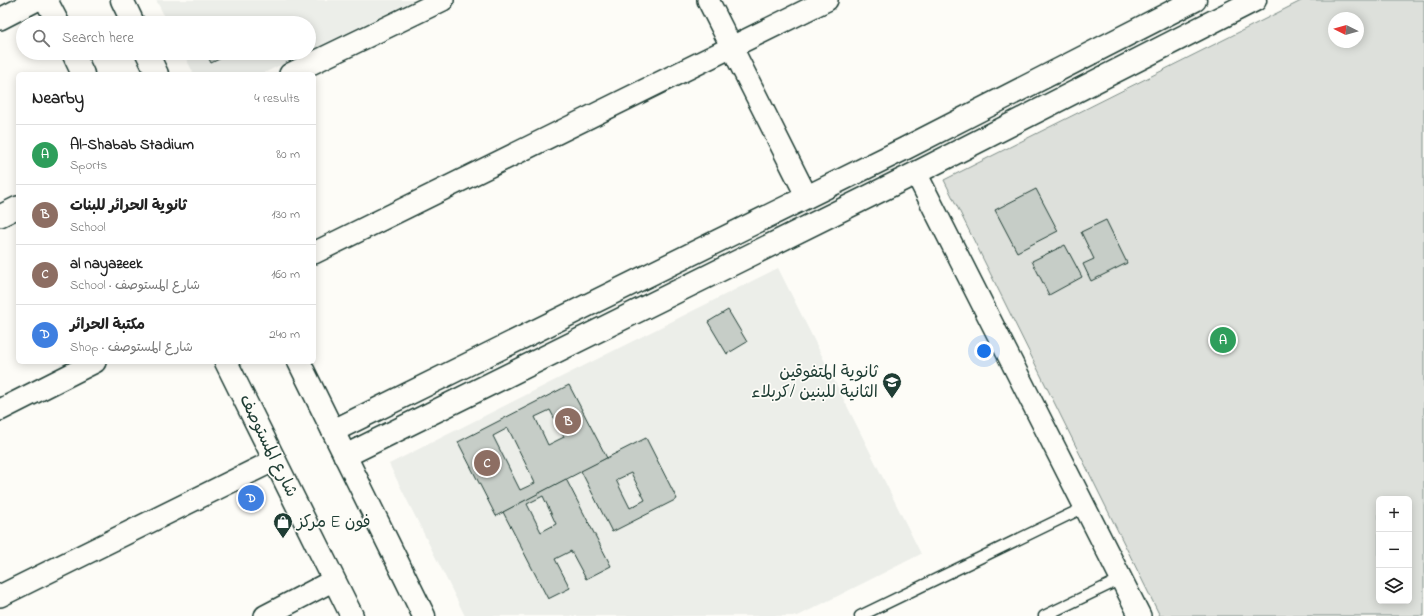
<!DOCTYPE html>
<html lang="en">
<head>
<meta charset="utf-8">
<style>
	:root { --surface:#fff; --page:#f2f2f2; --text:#222; --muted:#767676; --line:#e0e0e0; --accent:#1f3d34 }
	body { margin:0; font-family:"Indie Flower","Playpen Sans Arabic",sans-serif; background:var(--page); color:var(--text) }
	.controls { position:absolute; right:12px; bottom:12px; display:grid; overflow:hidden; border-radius:6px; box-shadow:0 2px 10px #0003 }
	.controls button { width:36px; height:36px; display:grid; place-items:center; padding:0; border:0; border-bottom:1px solid var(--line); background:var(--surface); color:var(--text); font:20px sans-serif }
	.compass { position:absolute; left:1328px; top:12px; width:36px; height:36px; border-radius:50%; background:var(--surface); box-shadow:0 2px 10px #0003; rotate:275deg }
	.you { position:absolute; left:984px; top:351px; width:14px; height:14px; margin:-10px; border:3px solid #fff; border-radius:50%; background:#1a73e8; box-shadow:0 0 0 6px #1a73e833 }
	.badge { display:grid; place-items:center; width:26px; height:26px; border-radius:50%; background:var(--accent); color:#fff; font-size:13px; font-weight:700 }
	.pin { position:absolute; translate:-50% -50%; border:2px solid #fff; box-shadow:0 1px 4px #0006 }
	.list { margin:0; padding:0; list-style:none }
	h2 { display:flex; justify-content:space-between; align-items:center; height:52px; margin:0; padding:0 16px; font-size:17px }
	h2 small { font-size:13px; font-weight:400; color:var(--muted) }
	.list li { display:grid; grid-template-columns:26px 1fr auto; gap:12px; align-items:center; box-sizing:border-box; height:60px; padding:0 16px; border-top:1px solid var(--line) }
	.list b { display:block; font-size:15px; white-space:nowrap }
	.list p { margin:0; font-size:13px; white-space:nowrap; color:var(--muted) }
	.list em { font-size:13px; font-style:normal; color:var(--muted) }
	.icon { flex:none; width:22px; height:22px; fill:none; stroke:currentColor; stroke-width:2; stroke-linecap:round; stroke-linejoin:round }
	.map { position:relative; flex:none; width:1424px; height:616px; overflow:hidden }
	.search { position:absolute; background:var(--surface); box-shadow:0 2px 10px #0003; left:16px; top:16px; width:300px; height:44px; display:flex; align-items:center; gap:10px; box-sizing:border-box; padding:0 14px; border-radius:22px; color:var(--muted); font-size:15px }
	.panel { position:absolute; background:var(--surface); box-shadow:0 2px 10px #0003; left:16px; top:72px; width:300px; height:292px; border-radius:6px }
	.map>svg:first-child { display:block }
	.built { fill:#eceee9 }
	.green { fill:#dde0db; stroke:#7e8e88; fill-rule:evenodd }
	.building { fill:#c6cdc7; stroke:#1f3d34; fill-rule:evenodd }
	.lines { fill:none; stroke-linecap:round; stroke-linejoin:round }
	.service-casing { stroke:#1f3d34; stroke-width:13 }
	.minor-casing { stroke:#1f3d34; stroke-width:24 }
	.tertiary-casing { stroke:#1f3d34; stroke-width:25 }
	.secondary-casing { stroke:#1f3d34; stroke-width:25 }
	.service { stroke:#fdfcf7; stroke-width:10 }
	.minor { stroke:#fdfcf7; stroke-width:21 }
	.tertiary { stroke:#fdfcf7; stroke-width:22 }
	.secondary { stroke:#fdfcf7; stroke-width:22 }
	.labels { text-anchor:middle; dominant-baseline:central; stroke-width:3.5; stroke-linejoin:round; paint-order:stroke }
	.poi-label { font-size:17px; fill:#1f3d34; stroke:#fdfcf7; text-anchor:end }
	.street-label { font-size:17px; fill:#1f3d34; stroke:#fdfcf7 }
</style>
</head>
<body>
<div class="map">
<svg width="1424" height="616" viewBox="0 0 1424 616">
	<rect width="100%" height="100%" fill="#fdfcf7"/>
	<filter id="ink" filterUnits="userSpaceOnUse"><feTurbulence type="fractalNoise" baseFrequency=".025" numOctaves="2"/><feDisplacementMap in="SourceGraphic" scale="8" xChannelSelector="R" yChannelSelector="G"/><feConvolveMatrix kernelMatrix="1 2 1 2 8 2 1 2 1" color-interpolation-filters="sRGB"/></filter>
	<g filter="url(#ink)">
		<g class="built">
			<polygon points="156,0 414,0 309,51 309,23 168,23"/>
			<polygon points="183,53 305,53 262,74 194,74"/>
			<polygon points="778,268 921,554 798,616 465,616 389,464"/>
		</g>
		<path class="green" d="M1303,0H1424V616H1160L944,180ZM1334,18H1358V42H1334ZM1379,499H1409V601H1379Z"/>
		<g class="building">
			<polygon points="206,53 232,53 211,63"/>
			<polygon points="1036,189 1058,231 1017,252 995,210"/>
			<polygon points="1106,220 1127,263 1091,281 1083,264 1094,259 1081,232"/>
			<polygon points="1065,245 1082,277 1049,295 1032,261"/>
			<polygon points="728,310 747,342 727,354 708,322"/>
			<path d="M569,385L607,458L496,516L458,442ZM550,410L564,437L548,445L535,417ZM508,428L535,483L520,490L493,436Z"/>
			<path d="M646,438L677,499L612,532L581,471ZM631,473L645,500L630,508L616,480Z"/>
			<path d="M566,479L611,566L586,579L571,551L555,559L570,588L548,599L503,512ZM543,496L556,524L541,532L527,504Z"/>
		</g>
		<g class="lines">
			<defs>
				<g id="service">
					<polyline points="860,616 1085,507"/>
					<polyline points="1044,616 1121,579"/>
				</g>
				<g id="minor">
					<polyline points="708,0 807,197"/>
					<polyline points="0,19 37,0"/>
					<polyline points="290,74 443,0"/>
					<polyline points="916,173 1140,616"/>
					<polyline points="0,216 18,207"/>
					<polyline points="314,253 827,0"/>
					<polyline points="0,410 95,362"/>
					<polyline points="0,596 275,460"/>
					<polyline points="265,616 334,580"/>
				</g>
				<g id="tertiary">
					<polyline points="333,431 904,149 1195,0"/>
					<polyline points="345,456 916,173 1255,0"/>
				</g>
				<g id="secondary">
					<polyline points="46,0 58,23"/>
					<polyline points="122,0 133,23"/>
					<polyline points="73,53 83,74"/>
					<polyline points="147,53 157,74"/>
					<polyline points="226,362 352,616"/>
					<polyline points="299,362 424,616"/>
				</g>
			</defs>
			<use href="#service" class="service-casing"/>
			<use href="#minor" class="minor-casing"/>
			<use href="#tertiary" class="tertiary-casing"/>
			<use href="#secondary" class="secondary-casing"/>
			<use href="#service" class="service"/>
			<use href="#minor" class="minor"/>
			<use href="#tertiary" class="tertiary"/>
			<use href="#secondary" class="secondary"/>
		</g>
	</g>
	<defs>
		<symbol id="school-pin" viewBox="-11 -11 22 30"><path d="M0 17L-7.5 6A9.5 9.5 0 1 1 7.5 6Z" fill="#1f3d34" stroke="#fdfcf7"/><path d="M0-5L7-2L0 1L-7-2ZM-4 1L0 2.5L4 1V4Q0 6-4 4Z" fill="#fff"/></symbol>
		<symbol id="shop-pin" viewBox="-11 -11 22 30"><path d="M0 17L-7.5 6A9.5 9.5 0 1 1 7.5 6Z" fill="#1f3d34" stroke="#fdfcf7"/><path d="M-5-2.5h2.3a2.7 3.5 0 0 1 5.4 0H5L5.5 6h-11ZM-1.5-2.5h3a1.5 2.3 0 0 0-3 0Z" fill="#fff"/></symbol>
	</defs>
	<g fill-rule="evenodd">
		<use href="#school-pin" x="881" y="371" width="22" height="30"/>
		<use href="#shop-pin" x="272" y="511" width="22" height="30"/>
	</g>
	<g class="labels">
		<g class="poi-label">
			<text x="878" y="372">ثانوية المتفوقين<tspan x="878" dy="20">الثانية للبنين /كربلاء</tspan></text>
			<text x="297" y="522" text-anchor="start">مركز E فون</text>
		</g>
		<g class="street-label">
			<text transform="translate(268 446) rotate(64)">شارع المستوصف</text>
		</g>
	</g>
</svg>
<div class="controls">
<button>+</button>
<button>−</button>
<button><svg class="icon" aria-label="layers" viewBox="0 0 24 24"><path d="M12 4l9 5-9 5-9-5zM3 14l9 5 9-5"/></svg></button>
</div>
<svg class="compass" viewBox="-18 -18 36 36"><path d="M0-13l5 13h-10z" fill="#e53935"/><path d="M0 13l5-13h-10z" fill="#767676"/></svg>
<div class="you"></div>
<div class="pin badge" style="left:1223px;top:340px;background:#2e9e5b">A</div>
<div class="pin badge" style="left:568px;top:421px;background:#8d6e63">B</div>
<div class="pin badge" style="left:487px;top:463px;background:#8d6e63">C</div>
<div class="pin badge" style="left:251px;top:498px;background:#3f7fe0">D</div>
<div class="search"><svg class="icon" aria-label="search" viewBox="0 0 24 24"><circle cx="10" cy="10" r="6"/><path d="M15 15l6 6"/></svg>Search here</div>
<section class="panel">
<h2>Nearby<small>4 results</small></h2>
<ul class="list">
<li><span class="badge" style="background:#2e9e5b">A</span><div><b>Al-Shabab Stadium</b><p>Sports</p></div><em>80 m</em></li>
<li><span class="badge" style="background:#8d6e63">B</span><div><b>ثانوية الحرائر للبنات</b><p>School</p></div><em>130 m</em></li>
<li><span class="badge" style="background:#8d6e63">C</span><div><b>al nayazeek</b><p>School · شارع المستوصف</p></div><em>160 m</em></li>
<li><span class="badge" style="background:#3f7fe0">D</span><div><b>مكتبة الحرائر</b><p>Shop · شارع المستوصف</p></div><em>240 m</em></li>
</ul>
</section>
</div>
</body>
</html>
